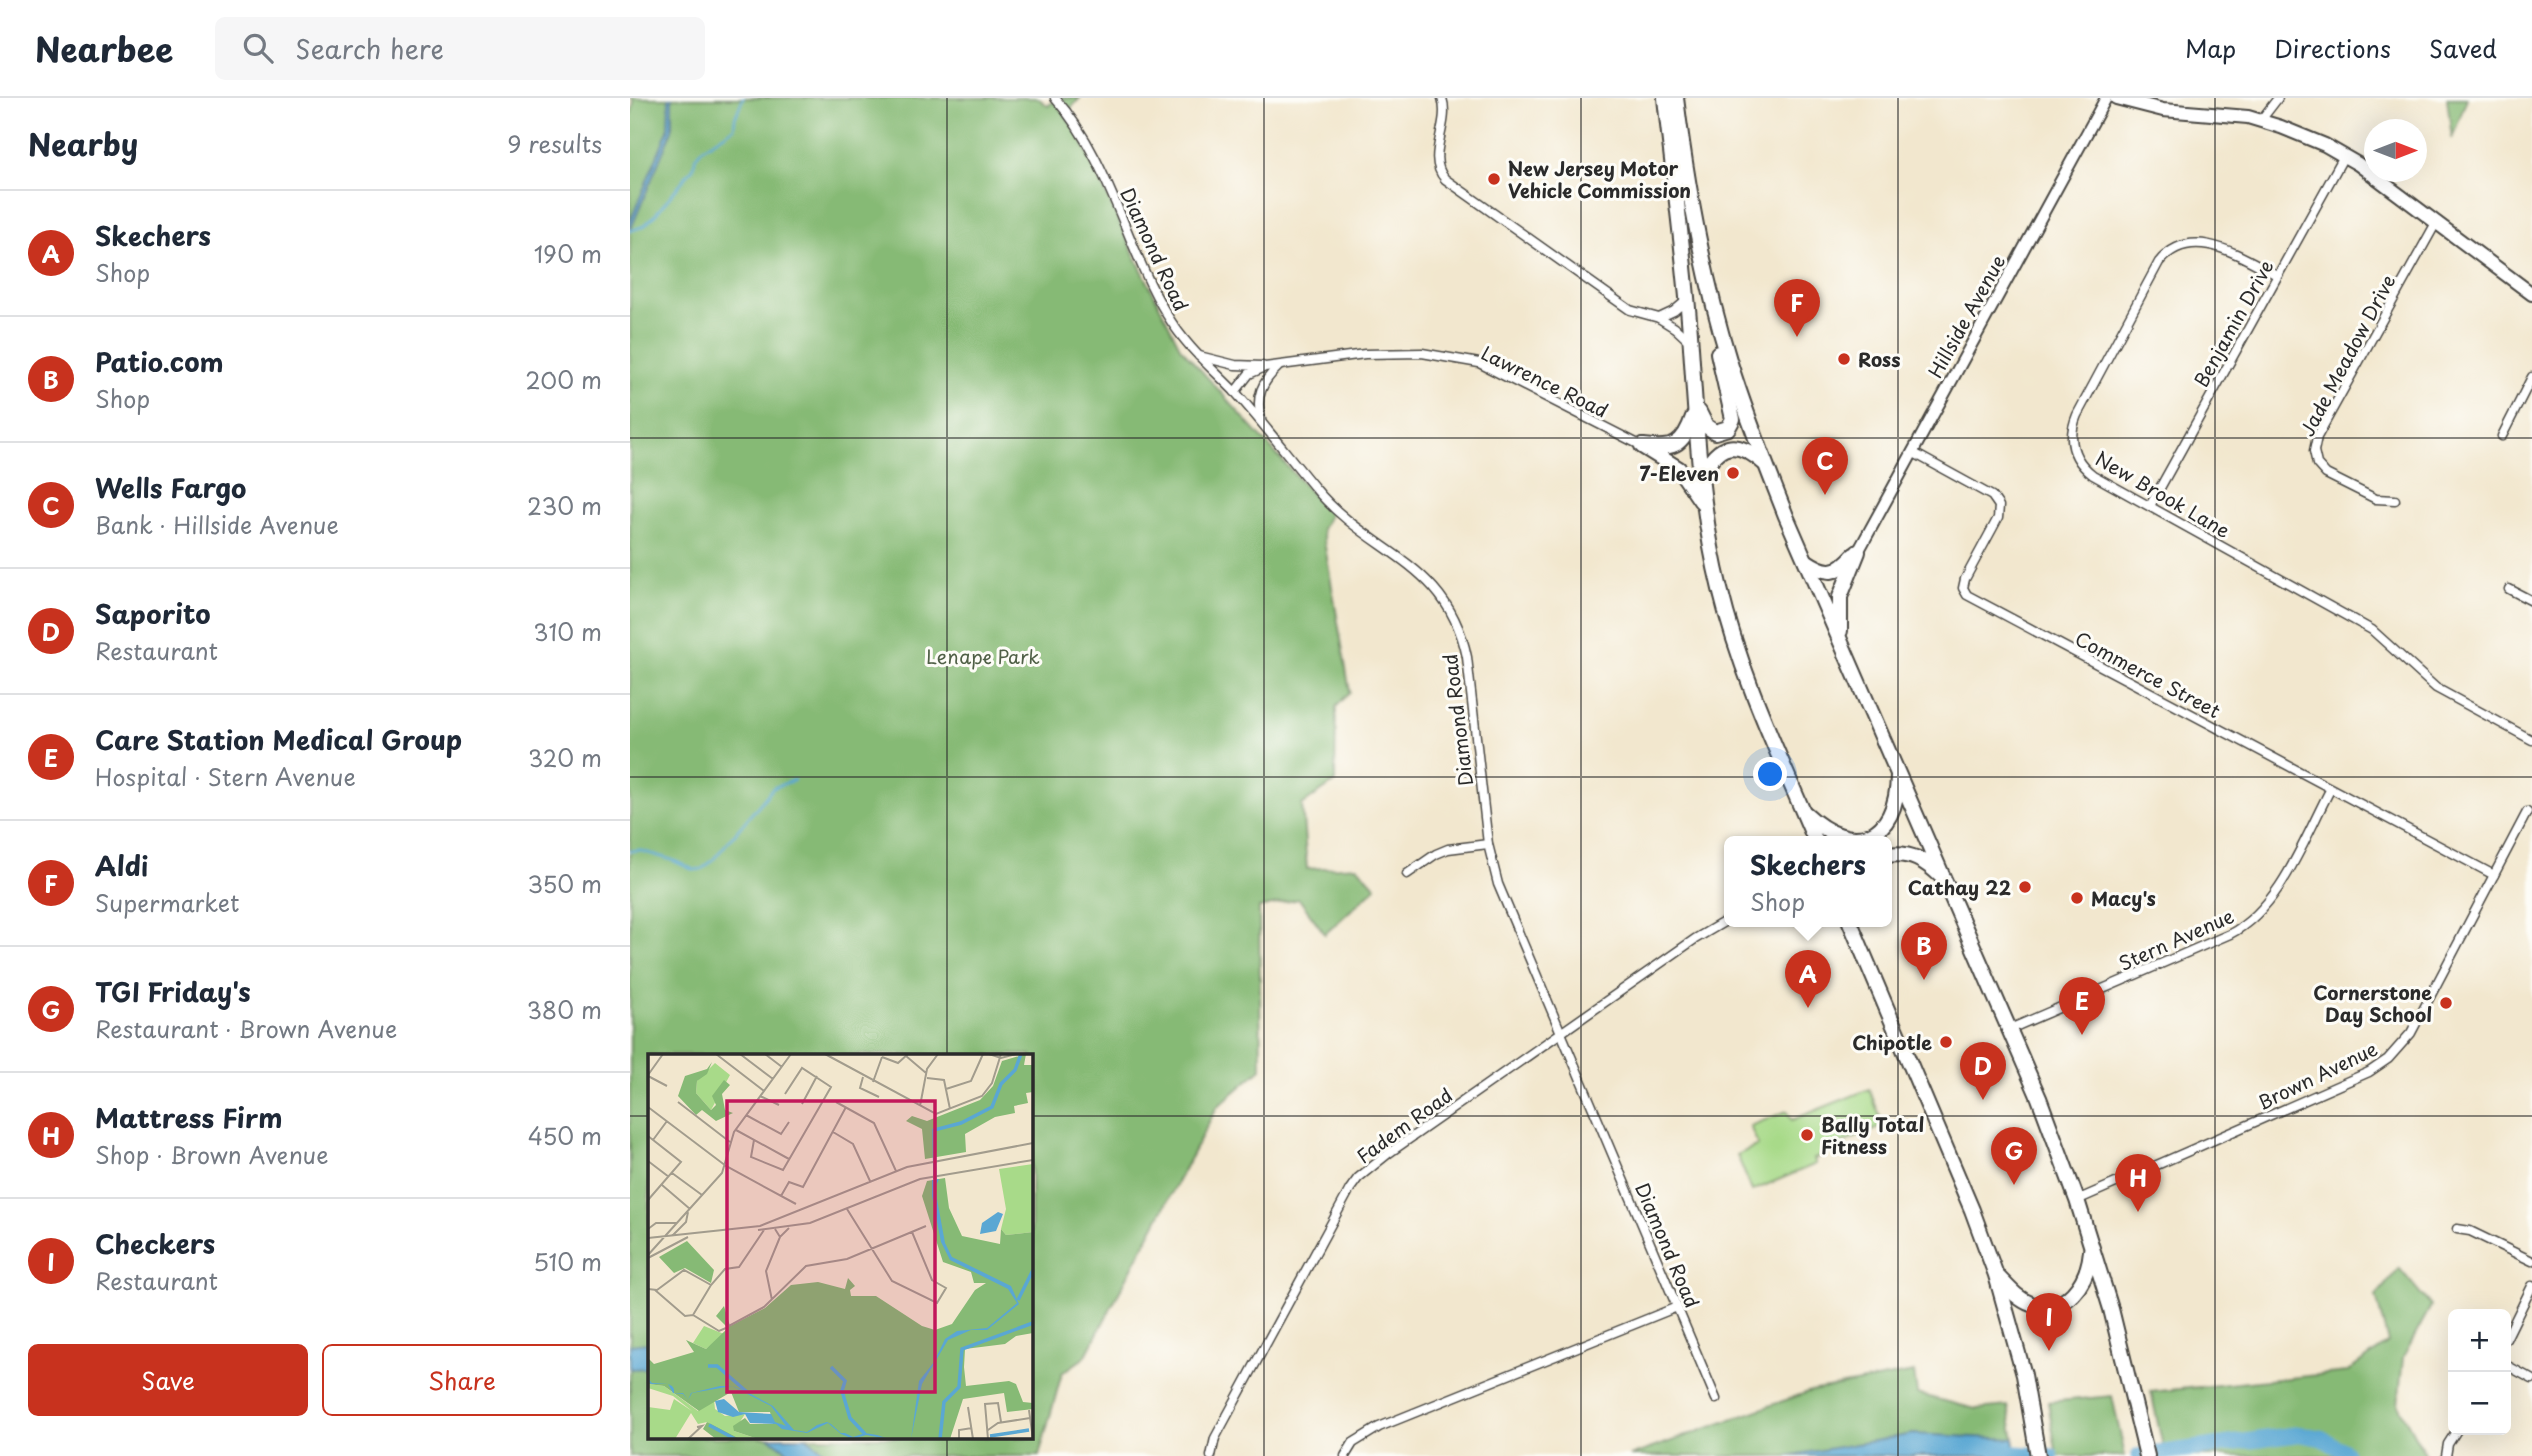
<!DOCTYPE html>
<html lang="en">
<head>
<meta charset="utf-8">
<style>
	:root { --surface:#fff; --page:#f6f6f7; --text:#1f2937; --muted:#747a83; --line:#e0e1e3; --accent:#c8321e }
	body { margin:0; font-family:"Playpen Sans",sans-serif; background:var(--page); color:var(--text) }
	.controls { position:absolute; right:21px; bottom:21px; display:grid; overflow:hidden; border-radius:10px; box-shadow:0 7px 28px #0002 }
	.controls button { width:63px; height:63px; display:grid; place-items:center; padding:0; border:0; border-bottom:2px solid var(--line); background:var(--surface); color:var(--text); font:35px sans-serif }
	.compass { position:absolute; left:1734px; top:21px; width:63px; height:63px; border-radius:50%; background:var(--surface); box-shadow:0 7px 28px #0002; rotate:90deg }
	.you { position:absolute; left:1141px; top:677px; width:24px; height:24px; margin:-18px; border:5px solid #fff; border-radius:50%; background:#1a73e8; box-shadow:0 0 0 10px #1a73e833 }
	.badge { display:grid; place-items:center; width:46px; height:46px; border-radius:50%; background:var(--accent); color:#fff; font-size:23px; font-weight:700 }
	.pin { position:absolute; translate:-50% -58px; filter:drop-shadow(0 2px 4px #0008) }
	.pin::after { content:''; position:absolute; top:37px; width:24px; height:21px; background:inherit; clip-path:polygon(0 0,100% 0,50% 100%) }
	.popup { position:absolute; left:1094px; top:738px; width:168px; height:91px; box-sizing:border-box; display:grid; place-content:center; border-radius:10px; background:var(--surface); filter:drop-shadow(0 2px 5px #0005); font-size:23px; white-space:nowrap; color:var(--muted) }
	.popup b { font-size:26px; color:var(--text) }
	.popup::after { content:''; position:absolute; left:50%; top:100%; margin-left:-14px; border:14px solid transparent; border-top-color:var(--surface) }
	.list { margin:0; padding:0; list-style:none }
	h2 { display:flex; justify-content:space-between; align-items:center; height:91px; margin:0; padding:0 28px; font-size:30px }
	h2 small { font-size:23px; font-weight:400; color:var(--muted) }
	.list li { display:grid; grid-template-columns:46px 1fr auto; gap:21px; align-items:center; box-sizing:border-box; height:126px; padding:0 28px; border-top:2px solid var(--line) }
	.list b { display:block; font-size:26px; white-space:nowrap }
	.list p { margin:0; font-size:23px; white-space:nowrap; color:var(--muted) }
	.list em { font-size:23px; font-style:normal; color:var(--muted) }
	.actions { display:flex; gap:14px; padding:21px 28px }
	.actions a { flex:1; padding:16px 0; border:2px solid var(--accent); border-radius:10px; text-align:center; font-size:24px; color:var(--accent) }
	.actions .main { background:var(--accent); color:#fff }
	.icon { flex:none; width:38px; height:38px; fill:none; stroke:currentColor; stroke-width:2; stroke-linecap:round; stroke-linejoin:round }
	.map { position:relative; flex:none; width:1902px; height:1358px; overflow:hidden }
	header { display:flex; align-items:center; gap:42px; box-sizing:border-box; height:98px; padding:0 35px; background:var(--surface); border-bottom:2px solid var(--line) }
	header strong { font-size:33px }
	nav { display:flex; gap:38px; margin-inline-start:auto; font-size:24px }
	.search { width:490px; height:63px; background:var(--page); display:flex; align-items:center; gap:18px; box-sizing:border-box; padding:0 24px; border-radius:10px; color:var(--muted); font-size:26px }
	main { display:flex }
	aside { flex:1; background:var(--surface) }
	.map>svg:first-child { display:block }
	.green { fill:#a8da89; stroke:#6a825a; stroke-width:2 }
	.forest { fill:#86ba75; stroke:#587250; stroke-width:2; fill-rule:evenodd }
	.water { fill:#5aa7d3; stroke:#42697f; stroke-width:2 }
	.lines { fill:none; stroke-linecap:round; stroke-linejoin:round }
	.stream { stroke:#5aa7d3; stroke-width:2.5 }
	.river { stroke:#5aa7d3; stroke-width:16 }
	.street-casing { stroke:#494743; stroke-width:11 }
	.secondary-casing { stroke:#494743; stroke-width:14 }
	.primary-casing { stroke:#494743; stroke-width:16 }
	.highway-casing { stroke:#494743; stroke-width:18 }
	.street { stroke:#fff; stroke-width:8 }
	.secondary { stroke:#fff; stroke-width:10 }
	.primary { stroke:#fff; stroke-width:12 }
	.highway { stroke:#fff; stroke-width:14 }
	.grid { fill:none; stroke:#2b2b2b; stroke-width:2; stroke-opacity:0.55 }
	.poi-dot { fill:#c8321e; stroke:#fdfcf7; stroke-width:2.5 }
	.labels { text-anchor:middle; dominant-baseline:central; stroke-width:6; stroke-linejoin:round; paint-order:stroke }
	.poi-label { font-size:19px; font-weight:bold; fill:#2b2b2b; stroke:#fdfcf7; text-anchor:start }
	.street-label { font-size:19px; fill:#2b2b2b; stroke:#fdfcf7 }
	.park-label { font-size:19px; fill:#506047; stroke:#fdfcf7 }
	.inset-river { fill:none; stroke:#5aa7d3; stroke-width:3.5 }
	.inset-road { fill:none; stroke:#a29c8d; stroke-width:2 }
	.view { fill:#c2185b; fill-opacity:0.15; stroke:#c2185b; stroke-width:3.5 }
	.inset-edge { fill:none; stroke:#2b2b2b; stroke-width:3.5 }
</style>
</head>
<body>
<header>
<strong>Nearbee</strong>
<div class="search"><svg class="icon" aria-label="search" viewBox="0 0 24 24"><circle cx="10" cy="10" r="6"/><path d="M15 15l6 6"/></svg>Search here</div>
<nav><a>Map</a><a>Directions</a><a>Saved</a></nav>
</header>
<main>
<aside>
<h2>Nearby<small>9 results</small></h2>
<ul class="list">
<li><span class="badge">A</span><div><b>Skechers</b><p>Shop</p></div><em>190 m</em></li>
<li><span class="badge">B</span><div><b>Patio.com</b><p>Shop</p></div><em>200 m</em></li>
<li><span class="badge">C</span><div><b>Wells Fargo</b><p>Bank · Hillside Avenue</p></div><em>230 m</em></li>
<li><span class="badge">D</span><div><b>Saporito</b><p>Restaurant</p></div><em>310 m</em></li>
<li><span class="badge">E</span><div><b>Care Station Medical Group</b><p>Hospital · Stern Avenue</p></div><em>320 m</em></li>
<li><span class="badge">F</span><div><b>Aldi</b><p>Supermarket</p></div><em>350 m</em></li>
<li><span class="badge">G</span><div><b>TGI Friday's</b><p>Restaurant · Brown Avenue</p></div><em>380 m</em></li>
<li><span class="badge">H</span><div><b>Mattress Firm</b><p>Shop · Brown Avenue</p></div><em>450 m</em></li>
<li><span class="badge">I</span><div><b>Checkers</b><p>Restaurant</p></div><em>510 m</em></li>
</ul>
<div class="actions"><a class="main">Save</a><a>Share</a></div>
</aside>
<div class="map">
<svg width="1902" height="1358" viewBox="0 0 1902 1358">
	<rect width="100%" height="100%" fill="#fdfcf7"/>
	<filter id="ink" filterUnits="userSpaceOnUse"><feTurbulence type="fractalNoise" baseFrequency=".0143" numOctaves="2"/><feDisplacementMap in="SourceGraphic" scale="14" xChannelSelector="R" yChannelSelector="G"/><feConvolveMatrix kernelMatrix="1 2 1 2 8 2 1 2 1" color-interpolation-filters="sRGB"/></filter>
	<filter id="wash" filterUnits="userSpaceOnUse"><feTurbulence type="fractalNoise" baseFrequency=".00686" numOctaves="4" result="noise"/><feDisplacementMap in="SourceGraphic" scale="28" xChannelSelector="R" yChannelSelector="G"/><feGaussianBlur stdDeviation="1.57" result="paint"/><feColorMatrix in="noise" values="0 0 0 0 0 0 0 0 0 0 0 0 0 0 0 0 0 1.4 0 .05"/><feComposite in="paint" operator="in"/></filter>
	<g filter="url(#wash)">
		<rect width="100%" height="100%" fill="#f2e7ce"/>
		<polygon class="green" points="1239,991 1254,1028 1193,1053 1194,1057 1184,1061 1186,1066 1122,1093 1107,1057 1128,1047 1120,1028 1157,1013 1162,1022"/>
		<g class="forest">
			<path d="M1,0H408L418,8L427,0H450L435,17L448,35L503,154L550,249L700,416L692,431L720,594L706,609L705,684L672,707L677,771L727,768L746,789L695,836L669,801L629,810L631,971L587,1009L455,1259L432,1275L409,1358H0V22L4,4ZM19,957H401V1339H19Z"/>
			<polygon points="1817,0 1837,0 1822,41"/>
			<polygon points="1769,1170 1801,1208 1773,1260 1768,1307 1796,1358 1535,1358 1521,1294 1717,1274 1758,1245 1746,1198"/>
			<polygon points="1284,1274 1287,1296 1346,1311 1378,1308 1387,1358 1000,1358 1181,1293"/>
			<polygon points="1482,1298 1495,1358 1427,1358 1418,1304"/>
		</g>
		<g class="water">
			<polygon points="39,0 42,0 42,32 0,133 0,124 38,32"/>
			<polygon points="19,1245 19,1270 0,1271 0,1247"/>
			<polygon points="1283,1336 1384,1341 1387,1358 1157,1358"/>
			<polygon points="139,1339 176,1339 197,1355 207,1358 164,1358"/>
		</g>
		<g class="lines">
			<g class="stream">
				<polyline points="0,133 14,128 25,117 63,70 66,58 73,50 104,30 105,20 113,0"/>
				<polyline points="0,753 8,752 42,762 64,772 72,771 82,763 143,690 164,682"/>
			</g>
			<g class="river">
				<polyline points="1367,1354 1421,1358"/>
				<polyline points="1509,1358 1669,1336 1692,1340 1715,1354 1716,1358"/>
			</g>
		</g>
	</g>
	<g filter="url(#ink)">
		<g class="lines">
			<defs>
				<g id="street">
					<path d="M425,0C480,62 495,147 537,217C557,250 581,269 607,296C634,326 659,359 685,390C740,457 817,462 837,559L858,746L868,786L1086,1301"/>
					<path d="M812,0C821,27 795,58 815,81L1000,212L1029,220L1045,230L1060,244"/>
					<polyline points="1631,22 1648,0"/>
					<path d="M1647,177C1611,159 1562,124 1529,164L1447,317C1437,341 1442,361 1463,377L1742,532L1806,590L1902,642"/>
					<polyline points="1029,220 1044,213 1057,202"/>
					<polyline points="569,258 605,267 632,268"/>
					<polyline points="605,294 619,276 635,269 735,256 792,255 849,265 1012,348"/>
					<path d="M631,321C625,298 632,284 649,268"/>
					<polyline points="1872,338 1902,279"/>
					<polyline points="1282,354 1362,398 1369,408 1368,420 1335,481 1333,490 1337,497 1864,777"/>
					<polyline points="1765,402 1746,401 1696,376 1687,366 1684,353 1687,339 1807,123"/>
					<polyline points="1520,408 1714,58"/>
					<polyline points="1879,491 1902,503"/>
					<polyline points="777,776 806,756 818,751 858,746"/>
					<path d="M1380,931L1600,836C1651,809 1674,741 1700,692"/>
					<polyline points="1447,1102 1739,974 1758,961 1781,935 1897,714"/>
					<polyline points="1827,1131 1840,1133 1902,1163"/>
					<polyline points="1876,1241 1902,1188"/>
					<polyline points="1876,1267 1902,1281"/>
					<polyline points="581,1358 585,1340 720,1091 728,1080 759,1055 1065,841 1099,821"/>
					<polyline points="715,1358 723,1345 749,1329 1047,1209"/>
					<polyline points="1816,1358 1818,1346 1827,1332"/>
				</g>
				<polyline id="secondary" points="1228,454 1476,0"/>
				<polyline id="primary" points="1486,0 1533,12 1618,19 1651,29 1695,47 1728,66 1902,196"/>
				<g id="highway">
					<path d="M1035,0C1043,74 1053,148 1059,222C1066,312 1068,403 1090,491C1111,579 1151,661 1186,744"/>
					<path d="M1046,0C1057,88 1073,177 1099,262C1115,315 1136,367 1156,418L1409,1000L1447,1102L1481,1211L1517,1358"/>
					<polyline points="1069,314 1076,328 1085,334 1098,330 1103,321 1088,255"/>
					<polyline points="1012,348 1049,371 1071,403"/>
					<path d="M1013,348C1043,352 1053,348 1063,319"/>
					<path d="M1072,378C1088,344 1106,341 1134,365"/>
					<path d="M1176,463C1198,478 1207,476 1224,457"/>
					<polyline points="1210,533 1210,499 1228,454"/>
					<path d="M1176,716C1222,759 1267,743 1268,678"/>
					<path d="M1257,757C1280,753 1296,763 1312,779"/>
					<polyline points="1220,824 1342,1112 1366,1177 1394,1277 1408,1358"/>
					<path d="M1367,1178C1377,1188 1387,1201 1401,1206C1436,1218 1458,1184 1461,1153"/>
				</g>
			</defs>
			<use href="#street" class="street-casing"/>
			<use href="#secondary" class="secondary-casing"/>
			<use href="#primary" class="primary-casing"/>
			<use href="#highway" class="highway-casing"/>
			<use href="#street" class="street"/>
			<use href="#secondary" class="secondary"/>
			<use href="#primary" class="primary"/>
			<use href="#highway" class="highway"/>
		</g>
	</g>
	<path class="grid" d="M317,0V957M634,0V1358M951,0V1358M1268,0V1358M1585,0V1358M0,340H1902M0,679H1902M0,1018H19M401,1018H1902M317,1339V1358"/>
	<g class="poi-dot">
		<circle cx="864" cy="81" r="7"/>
		<circle cx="1214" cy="261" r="7"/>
		<circle cx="1103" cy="375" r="7"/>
		<circle cx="1395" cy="789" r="7"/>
		<circle cx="1447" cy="800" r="7"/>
		<circle cx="1816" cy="905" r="7"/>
		<circle cx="1316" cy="944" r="7"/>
		<circle cx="1177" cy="1037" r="7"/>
	</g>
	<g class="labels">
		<g class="poi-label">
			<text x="878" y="70">New Jersey Motor<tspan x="878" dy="22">Vehicle Commission</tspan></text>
			<text x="1228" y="261">Ross</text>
			<text x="1089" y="375" text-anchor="end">7-Eleven</text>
			<text x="1381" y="789" text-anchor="end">Cathay 22</text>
			<text x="1461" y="800">Macy's</text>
			<text x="1802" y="894" text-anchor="end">Cornerstone<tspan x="1802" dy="22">Day School</tspan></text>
			<text x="1302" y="944" text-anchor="end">Chipotle</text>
			<text x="1191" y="1026">Bally Total<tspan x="1191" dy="22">Fitness</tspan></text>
		</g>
		<g class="street-label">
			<text transform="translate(525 151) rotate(65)">Diamond Road</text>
			<text transform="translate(1336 218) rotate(-61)">Hillside Avenue</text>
			<text transform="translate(1603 225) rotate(-61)">Benjamin Drive</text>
			<text transform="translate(1717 257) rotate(-62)">Jade Meadow Drive</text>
			<text transform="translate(915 283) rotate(26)">Lawrence Road</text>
			<text transform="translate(1533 396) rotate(30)">New Brook Lane</text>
			<text transform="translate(1518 576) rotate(28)">Commerce Street</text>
			<text transform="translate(827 622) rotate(-97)">Diamond Road</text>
			<text transform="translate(1546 841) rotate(-24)">Stern Avenue</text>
			<text transform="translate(1687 977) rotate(-26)">Brown Avenue</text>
			<text transform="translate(774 1027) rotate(-36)">Fadem Road</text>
			<text transform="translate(1038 1147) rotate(67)">Diamond Road</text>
		</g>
		<g class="park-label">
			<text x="353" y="558">Lenape Park</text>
		</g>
	</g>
	<g transform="translate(18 956)">
		<rect width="385" height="385" fill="#f2e7ce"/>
		<path d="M67,9L82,21L63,56L48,39L49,27ZM385,110V178L358,181L353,175L358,155L351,115ZM56,272L76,280L58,295L45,289ZM0,330L16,332L50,357L66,346L67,355L77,362L97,360L86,377L110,385H84L59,368L50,370L43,359L27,385H0V353L22,356L26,345L44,357L25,342L0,334Z" fill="#a8da89"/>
		<path d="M378,0L376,11H385V38L378,39L380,49L366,52L367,59L347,63L317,80L318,98L277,105L274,75L258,67L264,62L279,67L332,46L345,32L354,7ZM64,8L59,20L49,27L48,39L63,56L68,51L64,42L76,26L82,31L74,40L77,56L85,59L68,67L54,56L48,61L30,42L37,22L59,15ZM297,124L301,154L314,182L352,190L353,175L358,181L385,178V279L368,282L357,290L317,295L316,313L318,332L361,327L368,330L375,348L385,349V355L359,358L356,339L315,345L302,385H110L86,377L85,372L97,364L102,370H125L122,358H91L83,338L51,357L16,332L0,330V304L6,310L46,298L38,286L58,295L80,274L68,262L76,252L82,272L117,254L143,231L170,228L197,235L200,224L207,232L202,236L203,242H228L274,272L287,276L304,270L327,236L338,229H326L323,218L295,208L274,142L279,127ZM39,187L66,216L63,229L37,214L26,219L11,203ZM59,368L86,382L92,385H68L55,375Z" fill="#86ba75"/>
		<path d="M291,125L287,134L297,189L304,203L363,232L371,250L339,276H323L300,286L274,330L263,385L271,327L286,308L297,285L309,277L339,274L369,249L360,235L302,206L293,188L284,142V126ZM350,158L355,160L348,177L332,180L334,169ZM0,327L1,326L4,329L20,330L24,332L26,335V339H35L40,346L43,339L72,332H84L99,338L125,352L146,376L159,378L169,371L179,368L183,370L193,379H197L205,383L217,379L229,381L241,385L218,381L205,385L193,380L180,369L159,379L134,375L128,370L102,369L97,360L85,363L70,358L67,347L76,345L91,358L123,360L127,368L138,372L123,352L84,332L44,339L40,346L35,340L25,339L20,330H3Z" fill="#5aa7d3"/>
		<path class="inset-river" d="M287,125L286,76L313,69L344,53L353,30L367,16L373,0M370,246L385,216M60,312H69L99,338M183,313L197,327L194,337L202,364L217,380M61,371L87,385M342,382L381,376M292,385L296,348L311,333L314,295L385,269"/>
		<path class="inset-road" d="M68,0L116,37M92,0L125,25M117,0L134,13M177,0L288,60L334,42L344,29L353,0M341,0L353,4L368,0M258,2L278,19M234,3L250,9L260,0M0,21L15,0M0,22L19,32M215,23L212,34L231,43M279,24L296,26L302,55M225,28L234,3M298,35L323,27L335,0M112,42L131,51M30,48L82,88M188,48L226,69L248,117M154,50L169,22M272,52L279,15L290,0M0,53L78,112L148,150M98,61L133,80L141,68M88,76L141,105M185,78L205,90L222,127M0,82L33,108L0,146M5,86L19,67M106,86L103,103L135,116L183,33L154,14L137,40M0,107L21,123M24,119L54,141M14,131L42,155M133,142L141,128L155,133L198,53M199,155L244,227L289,249L298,234L284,226L264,178M0,175L8,169H29M127,175L132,183L141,174M110,176L162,169L272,125L385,106M24,182L38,168L40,158M0,184L112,172L259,113L385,89M0,201L74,119L86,78L143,0M0,204L40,183M0,235L9,236L36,216L63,231M7,236L37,262L45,261L71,277L78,274M124,246L118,217L132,183M45,261L63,231L77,215L91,213L116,176M79,273L116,253L158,212L199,205L278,172M320,353L325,385M381,356L385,385M340,376L350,369L382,364M40,385L54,372L49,373M311,385V376L324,374M340,385L337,350L350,349L353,368"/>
		<path class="view" d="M79,47H287V338H79Z"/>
		<rect width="385" height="385" class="inset-edge"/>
	</g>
</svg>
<div class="controls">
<button>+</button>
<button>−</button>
</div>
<svg class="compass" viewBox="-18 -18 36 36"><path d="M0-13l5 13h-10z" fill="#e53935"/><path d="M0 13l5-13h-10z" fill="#747a83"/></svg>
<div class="you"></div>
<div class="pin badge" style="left:1178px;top:910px">A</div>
<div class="popup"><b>Skechers</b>Shop</div>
<div class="pin badge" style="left:1294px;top:882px">B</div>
<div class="pin badge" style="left:1195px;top:397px">C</div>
<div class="pin badge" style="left:1353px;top:1002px">D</div>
<div class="pin badge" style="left:1452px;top:937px">E</div>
<div class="pin badge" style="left:1167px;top:239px">F</div>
<div class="pin badge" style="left:1384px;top:1087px">G</div>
<div class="pin badge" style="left:1508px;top:1114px">H</div>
<div class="pin badge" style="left:1419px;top:1253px">I</div>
</div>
</main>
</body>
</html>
